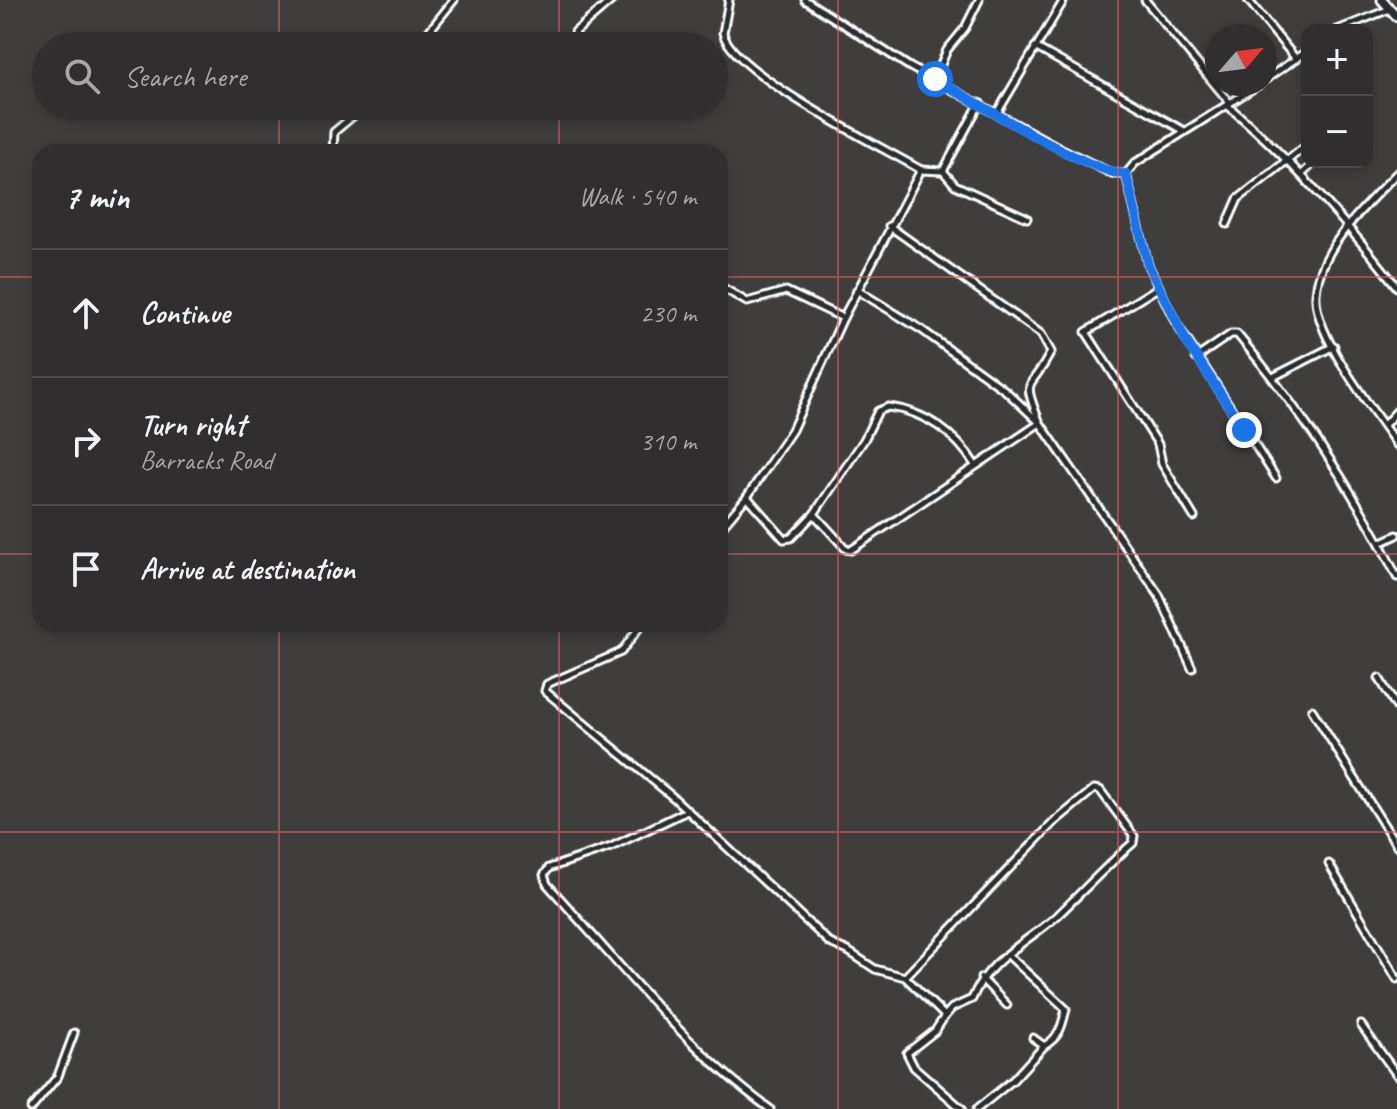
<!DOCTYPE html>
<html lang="en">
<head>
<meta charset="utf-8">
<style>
	:root { --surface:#302e2e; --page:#383636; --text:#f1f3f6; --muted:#a8a8aa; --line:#4b4a4a }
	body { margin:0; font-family:Caveat,sans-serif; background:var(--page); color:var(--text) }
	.controls { position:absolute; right:24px; top:24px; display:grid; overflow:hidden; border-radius:16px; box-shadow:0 4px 12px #0003 }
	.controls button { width:72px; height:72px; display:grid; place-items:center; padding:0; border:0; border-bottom:2px solid var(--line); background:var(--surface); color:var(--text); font:40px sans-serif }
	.compass { position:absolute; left:1205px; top:24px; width:72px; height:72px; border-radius:50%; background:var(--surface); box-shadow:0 4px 12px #0003; rotate:62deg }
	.stop { position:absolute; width:24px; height:24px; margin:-18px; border:6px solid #1a73e8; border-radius:50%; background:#fff }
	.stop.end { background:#1a73e8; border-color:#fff; box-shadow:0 2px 8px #0008 }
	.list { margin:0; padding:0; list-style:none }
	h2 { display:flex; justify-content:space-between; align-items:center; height:104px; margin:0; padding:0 32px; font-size:34px }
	h2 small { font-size:26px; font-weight:400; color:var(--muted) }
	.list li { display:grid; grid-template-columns:52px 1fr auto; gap:24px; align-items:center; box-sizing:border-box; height:128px; padding:0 32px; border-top:2px solid var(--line) }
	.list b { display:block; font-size:30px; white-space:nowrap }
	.list p { margin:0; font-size:26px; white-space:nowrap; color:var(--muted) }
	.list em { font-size:26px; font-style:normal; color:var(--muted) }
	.icon { flex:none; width:44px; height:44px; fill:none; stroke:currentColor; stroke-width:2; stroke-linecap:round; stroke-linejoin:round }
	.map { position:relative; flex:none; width:1397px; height:1109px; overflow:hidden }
	.search { position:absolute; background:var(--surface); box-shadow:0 4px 12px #0003; left:32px; top:32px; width:696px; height:88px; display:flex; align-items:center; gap:20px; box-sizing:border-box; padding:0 28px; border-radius:44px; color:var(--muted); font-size:30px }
	.panel { position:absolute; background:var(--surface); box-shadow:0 4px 12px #0003; left:32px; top:144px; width:696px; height:488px; border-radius:24px }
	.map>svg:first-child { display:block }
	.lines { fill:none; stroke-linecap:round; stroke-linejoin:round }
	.minor-casing { stroke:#fff; stroke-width:11 }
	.secondary-casing { stroke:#fff; stroke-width:13 }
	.minor { stroke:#2a2d2e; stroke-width:5 }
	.secondary { stroke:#2a2d2e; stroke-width:7 }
	.route { stroke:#1a73e8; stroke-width:10 }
	.grid { fill:none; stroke:#e05e5e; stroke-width:2; stroke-opacity:0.55 }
</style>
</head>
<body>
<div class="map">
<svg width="1397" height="1109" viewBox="0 0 1397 1109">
	<rect width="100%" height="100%" fill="#403d3d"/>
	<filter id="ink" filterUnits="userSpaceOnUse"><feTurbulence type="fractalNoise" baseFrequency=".0125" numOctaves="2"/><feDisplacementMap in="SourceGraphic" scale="16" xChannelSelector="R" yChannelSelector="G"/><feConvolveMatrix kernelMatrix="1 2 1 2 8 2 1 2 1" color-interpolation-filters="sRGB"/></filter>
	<g filter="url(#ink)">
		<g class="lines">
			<defs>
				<g id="minor">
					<path d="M729,0L723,33C733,74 882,147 921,170"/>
					<polyline points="805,0 910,67 1064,150 1113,174 1126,174"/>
					<polyline points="1145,0 1230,103"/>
					<polyline points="1248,0 1296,59"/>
					<polyline points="1337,30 1390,9"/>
					<polyline points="417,46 454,0"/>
					<polyline points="578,46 575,32 612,0"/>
					<polyline points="1035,47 1184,131"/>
					<polyline points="935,79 947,50 965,28 979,0"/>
					<polyline points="1265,80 1307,51"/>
					<polyline points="1260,84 1135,163 1126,174 1148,265 1176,323 1276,478"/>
					<path d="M1227,105C1291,159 1345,221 1397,287"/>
					<polyline points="997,113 1064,0"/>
					<polyline points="333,152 334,132 365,106"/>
					<polyline points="943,171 955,185 1027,218"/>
					<path d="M1397,173C1366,205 1319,248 1316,294C1313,336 1374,410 1397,445"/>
					<polyline points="1301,175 1315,162"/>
					<polyline points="1227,224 1238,199 1307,145"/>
					<polyline points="720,286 747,302 786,291 843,318"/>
					<polyline points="1159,287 1086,332 1158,444 1162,464 1194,517"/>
					<polyline points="857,290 922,330 1006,391 1040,423 1159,595 1192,668"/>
					<path d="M1196,358L1231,334H1237C1299,408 1354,490 1397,577"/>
					<polyline points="1273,377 1334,346"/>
					<polyline points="1384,425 1397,411"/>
					<path d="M747,497L784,539L791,538L814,514L864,440L878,411L888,407C925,411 957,435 975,465"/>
					<path d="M814,514L846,549L851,550L1040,423C1020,374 1031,392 1051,352L1041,334L889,226"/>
					<polyline points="720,529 747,497 792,430 843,318 921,170 943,171 980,103"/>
					<polyline points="1380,543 1397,535"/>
					<path d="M642,624L621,652L547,684L545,691L674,798L830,943L848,951L875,969L905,977L945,1016L952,1008L972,999C988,959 1027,943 1058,915C1083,891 1106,866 1133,843L1134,836L1100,790L1094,789L1053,823L905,977"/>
					<polyline points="1379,678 1397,708"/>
					<polyline points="1312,710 1397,846"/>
					<path d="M687,811L611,847L549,868L544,875L547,884C617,961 685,1048 770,1109"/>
					<polyline points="1329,864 1397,979"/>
					<path d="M1008,955L1066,1009C1062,1026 1060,1037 1044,1046L1033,1038"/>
					<polyline points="981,978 1007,1005"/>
					<polyline points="945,1016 935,1031 907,1053 914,1067 962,1109"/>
					<polyline points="1361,1025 1397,1075"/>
					<polyline points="31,1109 58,1076 74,1033"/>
					<polyline points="977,1109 1013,1080 1044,1046"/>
				</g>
				<polyline id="secondary" points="1382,0 1397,17"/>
			</defs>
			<use href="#minor" class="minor-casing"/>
			<use href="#secondary" class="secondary-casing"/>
			<use href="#minor" class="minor"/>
			<use href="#secondary" class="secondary"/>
		</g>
	</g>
	<g class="lines" filter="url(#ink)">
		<path class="route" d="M935,79C973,100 1090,174 1126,174L1148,265L1186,341L1244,430"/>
	</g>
	<path class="grid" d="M279,0V46M559,0V46M838,0V1109M1118,0V1109M279,106V152M559,106V152M0,277H40M720,277H1397M0,554H40M720,554H1397M279,624V1109M559,624V1109M0,832H1397"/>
</svg>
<div class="controls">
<button>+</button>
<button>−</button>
</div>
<svg class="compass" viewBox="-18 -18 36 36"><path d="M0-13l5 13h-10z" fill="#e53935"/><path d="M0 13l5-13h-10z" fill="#a8a8aa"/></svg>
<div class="stop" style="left:935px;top:79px"></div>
<div class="stop end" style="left:1244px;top:430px"></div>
<div class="search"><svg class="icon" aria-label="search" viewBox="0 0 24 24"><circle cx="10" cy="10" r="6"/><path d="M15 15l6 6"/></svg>Search here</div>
<section class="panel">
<h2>7 min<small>Walk · 540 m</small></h2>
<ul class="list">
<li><svg class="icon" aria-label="ahead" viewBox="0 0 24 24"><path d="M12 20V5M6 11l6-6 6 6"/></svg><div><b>Continue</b></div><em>230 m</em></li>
<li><svg class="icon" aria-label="right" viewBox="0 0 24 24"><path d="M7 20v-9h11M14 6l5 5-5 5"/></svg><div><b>Turn right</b><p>Barracks Road</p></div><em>310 m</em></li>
<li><svg class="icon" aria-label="arrive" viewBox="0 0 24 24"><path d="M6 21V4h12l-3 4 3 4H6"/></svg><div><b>Arrive at destination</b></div></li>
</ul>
</section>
</div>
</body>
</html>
